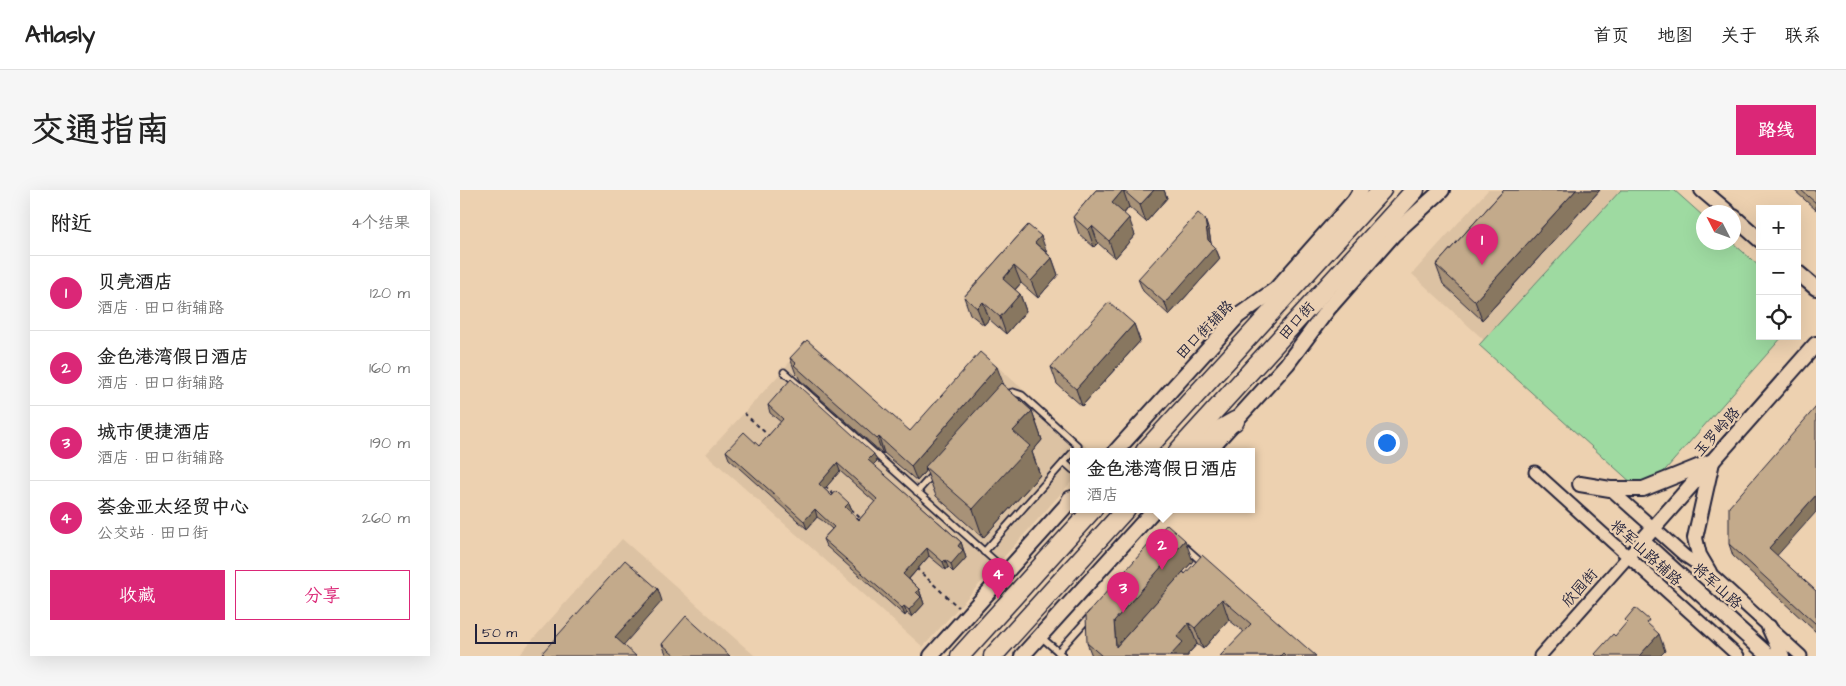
<!DOCTYPE html>
<html lang="zh">
<head>
<meta charset="utf-8">
<style>
	:root { --surface:#fff; --page:#f6f6f6; --text:#222; --muted:#767676; --line:#e0e0e0; --accent:#db2777 }
	body { margin:0; font-family:"Architects Daughter","LXGW WenKai TC",sans-serif; background:var(--page); color:var(--text) }
	.controls { position:absolute; right:15px; top:15px; display:grid; overflow:hidden; border-radius:0px; box-shadow:0 5px 20px #0002 }
	.controls button { width:45px; height:45px; display:grid; place-items:center; padding:0; border:0; border-bottom:1px solid var(--line); background:var(--surface); color:var(--text); font:25px sans-serif }
	.compass { position:absolute; left:1236px; top:15px; width:45px; height:45px; border-radius:50%; background:var(--surface); box-shadow:0 5px 20px #0002; rotate:312deg }
	.scale { position:absolute; left:15px; bottom:12px; width:81px; box-sizing:border-box; padding-left:5px; border:2px solid #22223b; border-top:0; font-size:14px; line-height:18px; white-space:nowrap; color:#22223b; -webkit-text-stroke:4px #ecd1b3; paint-order:stroke }
	.you { position:absolute; left:926px; top:252px; width:18px; height:18px; margin:-12px; border:4px solid #fff; border-radius:50%; background:#1a73e8; box-shadow:0 0 0 8px #1a73e833 }
	.badge { display:grid; place-items:center; width:32px; height:32px; border-radius:50%; background:var(--accent); color:#fff; font-size:16px; font-weight:700 }
	.pin { position:absolute; translate:-50% -41px; filter:drop-shadow(0 1px 2px #0008) }
	.pin::after { content:''; position:absolute; top:26px; width:18px; height:15px; background:inherit; clip-path:polygon(0 0,100% 0,50% 100%) }
	.popup { position:absolute; left:610px; top:258px; width:185px; height:65px; box-sizing:border-box; display:grid; place-content:center; border-radius:0px; background:var(--surface); filter:drop-shadow(0 1px 4px #0005); font-size:16px; white-space:nowrap; color:var(--muted) }
	.popup b { font-size:19px; color:var(--text) }
	.popup::after { content:''; position:absolute; left:50%; top:100%; margin-left:-10px; border:10px solid transparent; border-top-color:var(--surface) }
	.list { margin:0; padding:0; list-style:none }
	h2 { display:flex; justify-content:space-between; align-items:center; height:65px; margin:0; padding:0 20px; font-size:21px }
	h2 small { font-size:16px; font-weight:400; color:var(--muted) }
	.list li { display:grid; grid-template-columns:32px 1fr auto; gap:15px; align-items:center; box-sizing:border-box; height:75px; padding:0 20px; border-top:1px solid var(--line) }
	.list b { display:block; font-size:19px; white-space:nowrap }
	.list p { margin:0; font-size:16px; white-space:nowrap; color:var(--muted) }
	.list em { font-size:16px; font-style:normal; color:var(--muted) }
	.actions { display:flex; gap:10px; padding:15px 20px }
	.actions a { flex:1; padding:11px 0; border:1px solid var(--accent); border-radius:0px; text-align:center; font-size:18px; color:var(--accent) }
	.actions .main { background:var(--accent); color:#fff }
	.icon { flex:none; width:28px; height:28px; fill:none; stroke:currentColor; stroke-width:2; stroke-linecap:round; stroke-linejoin:round }
	.map { position:relative; flex:none; width:1356px; height:466px; overflow:hidden; border-radius:0px }
	header { display:flex; align-items:center; gap:30px; box-sizing:border-box; height:70px; padding:0 25px; background:var(--surface); border-bottom:1px solid var(--line) }
	header strong { font-size:24px }
	nav { display:flex; gap:28px; margin-inline-start:auto; font-size:18px }
	.intro { display:flex; align-items:center; justify-content:space-between; box-sizing:border-box; height:120px; padding:0 30px }
	h1 { margin:0; font-size:35px }
	.button { padding:12px 22px; border-radius:0px; background:var(--accent); color:#fff; font-size:18px; font-weight:700 }
	main { display:flex; gap:30px; padding:0 30px }
	aside { flex:1; background:var(--surface); border-radius:0px; box-shadow:0 5px 20px #0002 }
	.map>svg:first-child { display:block }
	.built { fill:#dcc2a3 }
	.green { fill:#9edaa1; stroke:#607e6e }
	.lines { fill:none; stroke-linecap:round; stroke-linejoin:round }
	.service-casing { stroke:#22223b; stroke-width:9 }
	.minor-casing { stroke:#22223b; stroke-width:15 }
	.tertiary-casing { stroke:#22223b; stroke-width:18 }
	.primary-casing { stroke:#22223b; stroke-width:21 }
	.path { stroke:#22223b; stroke-width:2; stroke-dasharray:4 4; stroke-linecap:butt }
	.service { stroke:#ecd1b3; stroke-width:5.5 }
	.minor { stroke:#ecd1b3; stroke-width:11 }
	.tertiary { stroke:#ecd1b3; stroke-width:14 }
	.primary { stroke:#ecd1b3; stroke-width:18 }
	.wall { fill:#a89278; stroke:#22223b; fill-rule:evenodd }
	.shaded-wall { fill:#887761; stroke:#22223b }
	.building { fill:#c3aa8b; stroke:#22223b; fill-rule:evenodd }
	.labels { text-anchor:middle; dominant-baseline:central; stroke-width:4.5; stroke-linejoin:round; paint-order:stroke }
	.street-label { font-size:15px; fill:#22223b; stroke:#ecd1b3 }
</style>
</head>
<body>
<header>
<strong>Atlasly</strong>
<nav><a>首页</a><a>地图</a><a>关于</a><a>联系</a></nav>
</header>
<div class="intro"><h1>交通指南</h1><a class="button">路线</a></div>
<main>
<aside>
<h2>附近<small>4个结果</small></h2>
<ul class="list">
<li><span class="badge">1</span><div><b>贝壳酒店</b><p>酒店 · 田口街辅路</p></div><em>120 m</em></li>
<li><span class="badge">2</span><div><b>金色港湾假日酒店</b><p>酒店 · 田口街辅路</p></div><em>160 m</em></li>
<li><span class="badge">3</span><div><b>城市便捷酒店</b><p>酒店 · 田口街辅路</p></div><em>190 m</em></li>
<li><span class="badge">4</span><div><b>荟金亚太经贸中心</b><p>公交站 · 田口街</p></div><em>260 m</em></li>
</ul>
<div class="actions"><a class="main">收藏</a><a>分享</a></div>
</aside>
<div class="map">
<svg width="1356" height="466" viewBox="0 0 1356 466">
	<rect width="100%" height="100%" fill="#edd1b0"/>
	<filter id="ink" filterUnits="userSpaceOnUse"><feTurbulence type="fractalNoise" baseFrequency=".02" numOctaves="2"/><feDisplacementMap in="SourceGraphic" scale="10" xChannelSelector="R" yChannelSelector="G"/><feConvolveMatrix kernelMatrix="1 2 1 2 8 2 1 2 1" color-interpolation-filters="sRGB"/></filter>
	<g filter="url(#ink)">
		<g class="built">
			<polygon points="1028,0 1161,0 1024,150 952,84"/>
			<polygon points="348,150 455,246 527,167 631,261 613,261 613,290 463,457 246,264 318,186"/>
			<polygon points="162,349 295,466 58,466"/>
		</g>
		<polygon class="green" points="1161,0 1214,0 1243,26 1244,52 1273,53 1300,77 1300,146 1323,146 1184,304 1019,155"/>
		<g class="lines">
			<defs>
				<g id="service">
					<polyline points="324,182 546,381"/>
					<polyline points="546,204 553,202 562,205 618,256 614,261"/>
					<polyline points="604,272 613,280"/>
					<polyline points="457,302 474,283"/>
					<polyline points="725,357 744,374"/>
					<polyline points="524,362 613,262"/>
					<polyline points="580,446 603,466"/>
					<polyline points="598,462 632,424"/>
				</g>
				<g id="minor">
					<polyline points="1075,282 1278,466"/>
					<polyline points="1150,299 1225,366 1249,382 1341,466"/>
					<polyline points="1080,466 1182,351"/>
				</g>
				<g id="tertiary">
					<polyline points="1242,0 1268,22"/>
					<polyline points="1274,27 1300,50"/>
					<polyline points="1337,82 1356,98"/>
					<polyline points="656,261 778,126 816,99 894,11 901,0"/>
					<polyline points="748,261 827,174 868,119 934,44 982,0"/>
					<polyline points="1120,294 1150,299 1183,299 1250,272"/>
					<polyline points="1249,382 1239,365 1235,348 1252,272"/>
					<polyline points="1309,437 1322,466"/>
					<polyline points="471,466 613,308"/>
					<polyline points="562,466 695,319"/>
					<polyline points="1309,466 1182,351 1356,154"/>
				</g>
				<g id="primary">
					<polyline points="729,257 775,231"/>
					<polyline points="685,261 922,0"/>
					<polyline points="718,261 955,0"/>
					<polyline points="611,310 613,312"/>
					<polyline points="500,466 633,319"/>
					<polyline points="533,466 666,319"/>
				</g>
			</defs>
			<use href="#service" class="service-casing"/>
			<use href="#minor" class="minor-casing"/>
			<use href="#tertiary" class="tertiary-casing"/>
			<use href="#primary" class="primary-casing"/>
			<g class="path">
				<polyline points="284,223 309,246"/>
				<polyline points="365,296 374,305"/>
				<polyline points="391,319 402,330"/>
				<polyline points="456,378 498,417"/>
			</g>
			<use href="#service" class="service"/>
			<use href="#minor" class="minor"/>
			<use href="#tertiary" class="tertiary"/>
			<use href="#primary" class="primary"/>
		</g>
		<g class="wall">
			<polygon points="636,0 704,0 707,8 686,32 669,17 664,24 675,45 655,68 638,53 634,57 619,44 613,27"/>
			<polygon points="1044,0 1140,0 1022,130 983,94 976,75"/>
			<polygon points="1334,0 1356,0 1356,20"/>
			<polygon points="568,35 587,63 592,68 598,85 578,108 561,93 555,100 560,104 566,121 546,144 529,129 524,135 510,124 504,107"/>
			<polygon points="749,41 751,53 755,57 760,69 709,125 683,101 678,89"/>
			<polygon points="674,134 680,151 622,216 597,194 591,177"/>
			<polygon points="330,168 450,241 543,193 542,194 572,221 582,250 572,262 580,285 523,348 476,306 466,280 457,291 424,263 423,264 340,190 338,186 336,184"/>
			<path d="M308,215L417,271L413,275L501,352L506,368L493,382L488,377L486,380L469,366L449,389L459,399L464,414L452,427L447,423L445,426L366,356L363,349L372,339L363,331L357,327L347,339L269,269L266,261L299,256L321,232L310,223ZM380,281L415,312L399,330L390,322L392,320L389,313L372,306L364,299Z"/>
			<polygon points="1269,354 1317,366 1356,401 1356,442 1273,366"/>
			<polygon points="733,371 723,382 856,466 760,466 784,442 769,430 743,459 737,454 728,464 728,466 632,466 627,453"/>
			<polygon points="202,454 270,466 207,466"/>
		</g>
		<g class="shaded-wall">
			<polygon points="663,0 669,17 658,30 652,13"/>
			<polygon points="694,0 704,0 707,8 686,32 680,15"/>
			<polygon points="1116,0 1140,0 1022,130 1015,111"/>
			<polygon points="669,28 675,45 655,68 649,51"/>
			<polygon points="745,29 749,41 752,60 755,57 760,69 709,125 705,113 748,50"/>
			<polygon points="632,36 638,53 634,57 628,40"/>
			<polygon points="581,46 587,63 575,53"/>
			<polygon points="592,68 598,85 578,108 571,91"/>
			<polygon points="554,76 561,93 549,106 543,89"/>
			<polygon points="560,104 566,121 546,144 540,127"/>
			<polygon points="523,112 529,129 524,135 517,118"/>
			<polygon points="674,134 680,151 622,216 616,199"/>
			<polygon points="537,177 543,193 467,279 465,277 466,280 457,291 451,276"/>
			<polygon points="572,221 582,250 572,262 580,285 523,348 513,319 553,241"/>
			<polygon points="419,247 424,263 423,264 417,249"/>
			<polygon points="414,264 417,271 411,277 408,270"/>
			<polygon points="377,273 380,281 362,302 359,294"/>
			<polygon points="1356,305 1356,322 1313,370 1309,358"/>
			<polygon points="389,313 392,320 388,325 385,317"/>
			<polygon points="355,319 357,327 347,339 344,331"/>
			<polygon points="725,350 733,371 656,457 654,431"/>
			<polygon points="501,352 506,368 493,382 491,374 498,356"/>
			<polygon points="467,358 469,366 446,392 443,384"/>
			<polygon points="485,370 488,377 486,380 483,372"/>
			<polygon points="198,399 202,411 160,459 155,447"/>
			<polygon points="459,399 464,414 452,427 449,420 456,402"/>
			<polygon points="762,409 769,430 743,459 735,438"/>
			<polygon points="444,416 447,423 445,426 442,418"/>
			<polygon points="729,433 737,454 728,464 728,466 710,466 717,447"/>
			<polygon points="1199,444 1205,461 1200,466 1179,466"/>
		</g>
		<g class="building">
			<polygon points="636,0 694,0 680,15 663,0 652,13 669,28 649,51 632,36 628,40 613,27"/>
			<polygon points="1044,0 1116,0 1015,111 976,75"/>
			<polygon points="1341,0 1356,0 1356,13"/>
			<polygon points="738,23 745,29 748,50 755,57 705,113 678,89"/>
			<polygon points="568,35 581,46 575,53 592,68 571,91 554,76 543,89 560,104 540,127 523,112 517,118 504,107"/>
			<polygon points="649,112 674,134 616,199 591,177"/>
			<polygon points="347,150 450,241 520,162 537,177 451,276 419,247 417,249 334,175 336,173 330,168"/>
			<path d="M331,189L414,264L408,270L501,352L498,356L503,360L491,374L485,370L483,372L467,358L443,384L459,399L456,402L461,407L449,420L444,416L442,418L363,349L374,337L360,324L355,319L344,331L266,261L284,242L299,256L323,229L308,215ZM377,273L417,309L399,330L385,317L389,313L376,301L372,306L359,294Z"/>
			<polygon points="541,193 572,221 553,241 570,256 513,319 465,277"/>
			<polygon points="1356,217 1356,305 1309,358 1356,401 1356,434 1269,354 1269,317"/>
			<polygon points="707,334 725,350 654,431 656,457 723,382 725,384 742,365 856,466 826,466 823,463 820,466 760,466 791,434 762,409 735,438 729,433 717,447 723,452 710,466 642,466 627,453 626,425"/>
			<polygon points="165,370 198,399 155,447 176,466 83,466 84,464 82,463"/>
			<polygon points="1175,418 1189,430 1187,433 1199,444 1179,466 1137,466 1135,464 1153,444 1155,446 1167,432 1165,430"/>
			<polygon points="226,426 270,466 216,466 202,454"/>
		</g>
	</g>
	<g class="labels">
		<g class="street-label">
			<text transform="translate(837 131) rotate(-48)">田口街</text>
			<text transform="translate(745 140) rotate(-46)">田口街辅路</text>
			<text transform="translate(1257 242) rotate(-48)">玉罗岭路</text>
			<text transform="translate(1186 363) rotate(42)">将军山路辅路</text>
			<text transform="translate(1257 396) rotate(42)">将军山路</text>
			<text transform="translate(1120 398) rotate(-48)">欣园街</text>
		</g>
	</g>
</svg>
<div class="controls">
<button>+</button>
<button>−</button>
<button><svg class="icon" aria-label="locate" viewBox="0 0 24 24"><circle cx="12" cy="12" r="6"/><path d="M12 2v4M12 18v4M2 12h4M18 12h4"/></svg></button>
</div>
<svg class="compass" viewBox="-18 -18 36 36"><path d="M0-13l5 13h-10z" fill="#e53935"/><path d="M0 13l5-13h-10z" fill="#767676"/></svg>
<div class="scale">50 m</div>
<div class="you"></div>
<div class="pin badge" style="left:1022px;top:75px">1</div>
<div class="pin badge" style="left:702px;top:380px">2</div>
<div class="popup"><b>金色港湾假日酒店</b>酒店</div>
<div class="pin badge" style="left:663px;top:423px">3</div>
<div class="pin badge" style="left:538px;top:409px">4</div>
</div>
</main>
</body>
</html>
